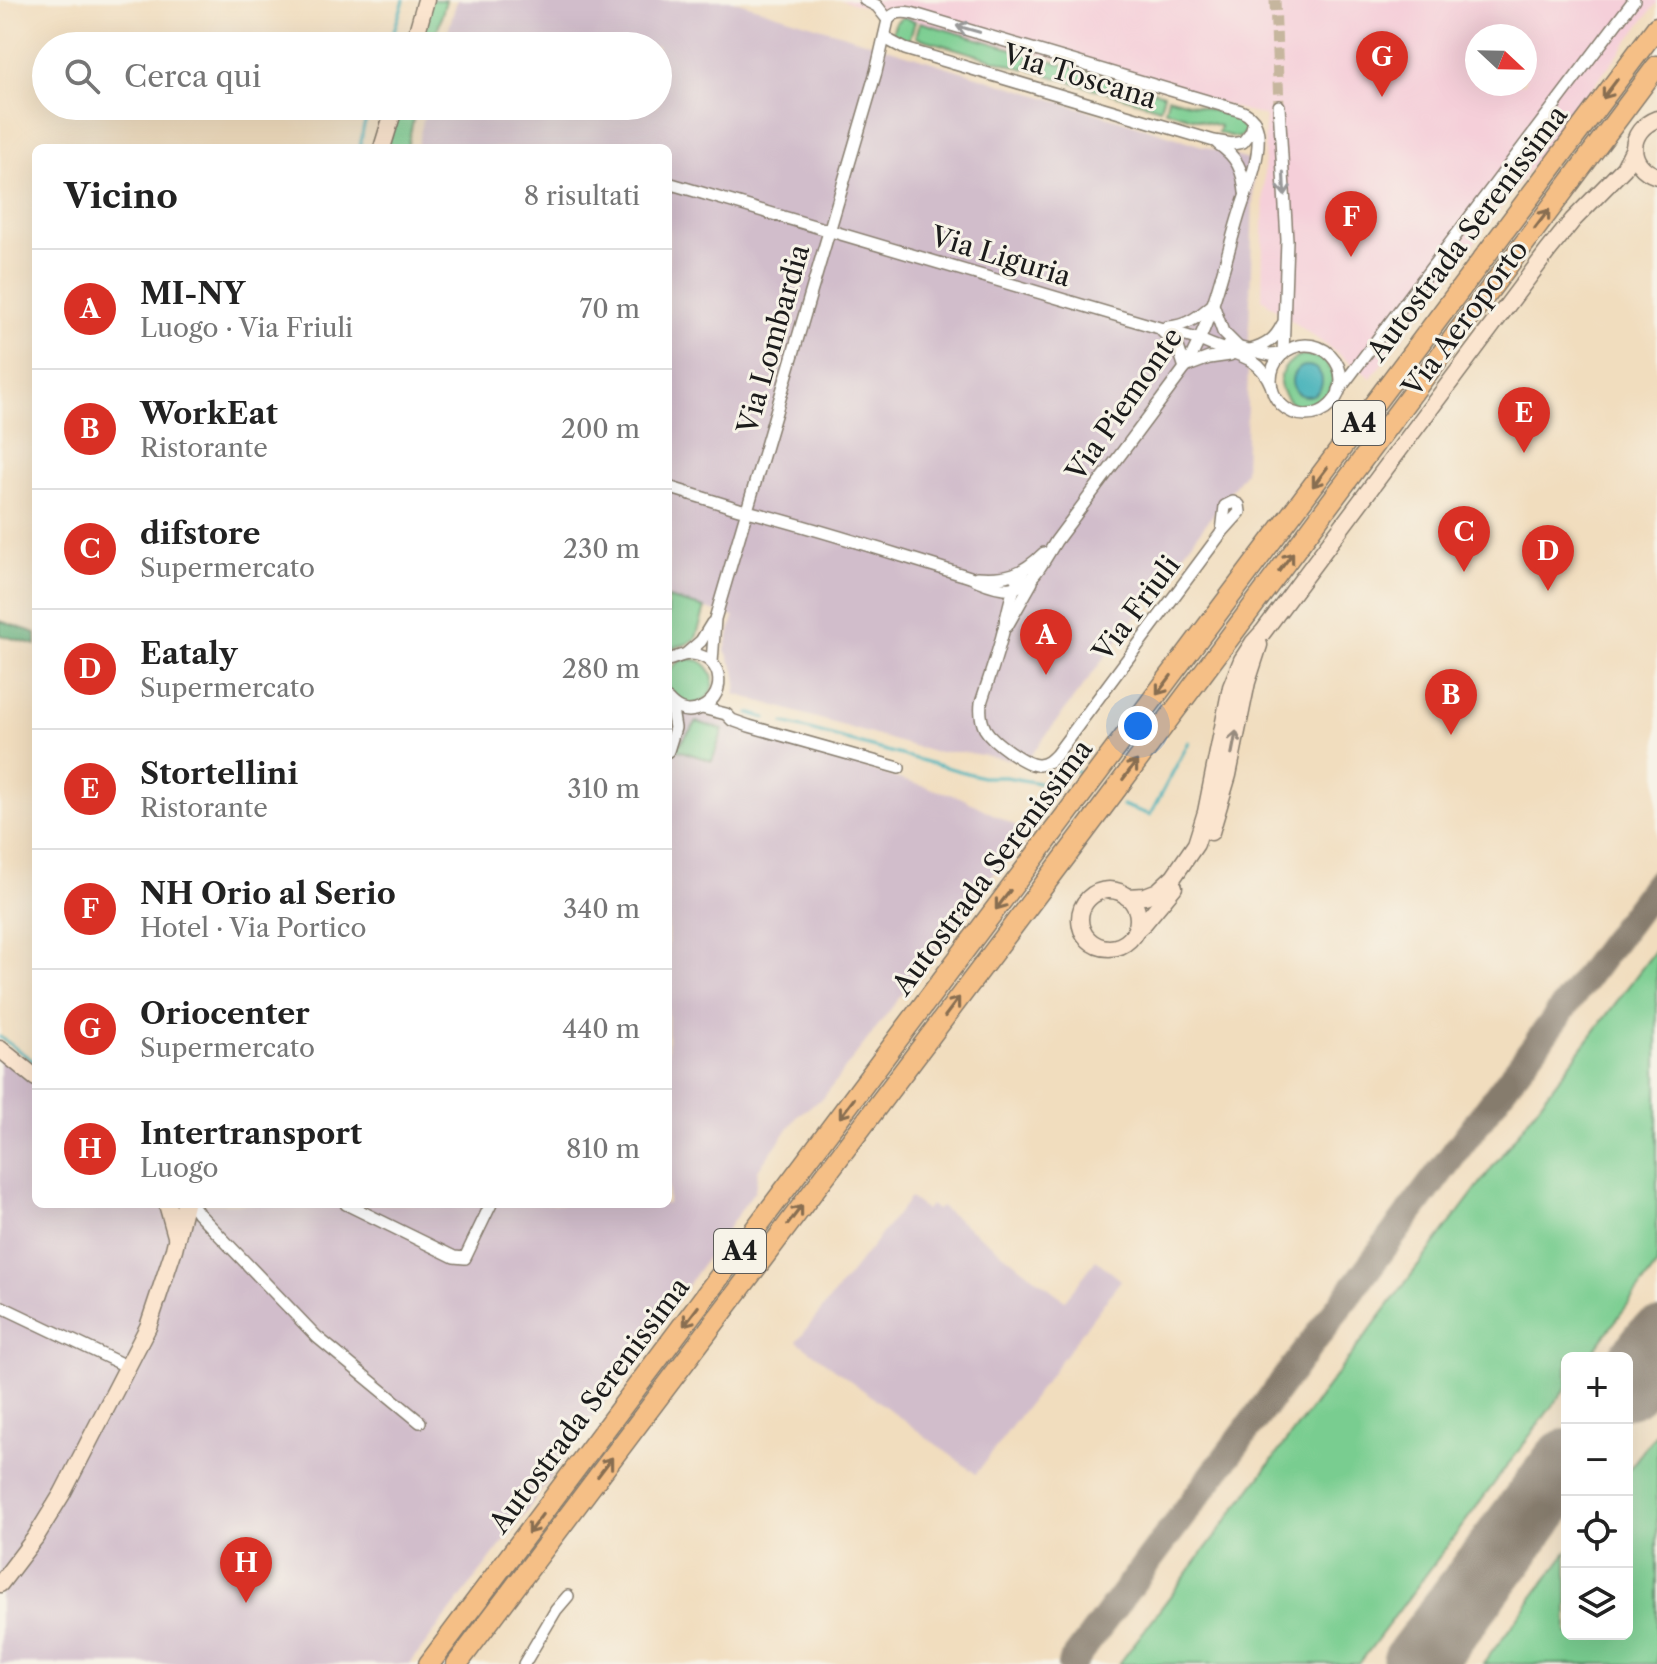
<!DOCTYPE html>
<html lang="it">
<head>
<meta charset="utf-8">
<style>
	:root { --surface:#fff; --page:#f2f2f2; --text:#222; --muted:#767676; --line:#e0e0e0; --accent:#d93025 }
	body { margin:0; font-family:"Libre Caslon Text",serif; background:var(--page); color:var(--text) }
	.controls { position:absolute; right:24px; bottom:24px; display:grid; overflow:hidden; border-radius:12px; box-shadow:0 8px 32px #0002 }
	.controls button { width:72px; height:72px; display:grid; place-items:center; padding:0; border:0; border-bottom:2px solid var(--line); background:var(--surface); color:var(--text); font:40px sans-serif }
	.compass { position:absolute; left:1465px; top:24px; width:72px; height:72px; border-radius:50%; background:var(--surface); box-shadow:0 8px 32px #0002; rotate:112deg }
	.you { position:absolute; left:1138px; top:726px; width:28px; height:28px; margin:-20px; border:6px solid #fff; border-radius:50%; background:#1a73e8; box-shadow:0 0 0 12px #1a73e833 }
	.badge { display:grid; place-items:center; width:52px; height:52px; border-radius:50%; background:var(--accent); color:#fff; font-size:26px; font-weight:700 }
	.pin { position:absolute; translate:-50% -66px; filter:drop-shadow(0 2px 4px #0008) }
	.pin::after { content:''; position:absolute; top:42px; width:28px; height:24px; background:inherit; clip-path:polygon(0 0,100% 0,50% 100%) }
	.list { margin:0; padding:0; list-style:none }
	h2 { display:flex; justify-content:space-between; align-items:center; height:104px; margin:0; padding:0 32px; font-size:34px }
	h2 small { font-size:26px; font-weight:400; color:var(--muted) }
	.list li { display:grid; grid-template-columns:52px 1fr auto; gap:24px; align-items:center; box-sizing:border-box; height:120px; padding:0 32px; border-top:2px solid var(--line) }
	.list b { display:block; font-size:30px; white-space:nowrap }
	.list p { margin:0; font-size:26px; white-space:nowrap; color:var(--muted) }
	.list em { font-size:26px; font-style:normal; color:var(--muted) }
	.icon { flex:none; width:44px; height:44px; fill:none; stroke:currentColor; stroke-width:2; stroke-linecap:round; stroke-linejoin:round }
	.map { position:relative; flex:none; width:1657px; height:1664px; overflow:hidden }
	.search { position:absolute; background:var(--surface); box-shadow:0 8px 32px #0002; left:32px; top:32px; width:640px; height:88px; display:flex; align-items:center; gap:20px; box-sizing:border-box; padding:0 28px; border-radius:44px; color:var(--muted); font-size:30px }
	.panel { position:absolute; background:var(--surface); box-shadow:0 8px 32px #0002; left:32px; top:144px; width:640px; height:1064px; border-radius:12px }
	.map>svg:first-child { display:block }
	.built { fill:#f5cfd9; fill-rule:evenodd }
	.industrial { fill:#d1bdcb }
	.green { fill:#79cd90; stroke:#4a7456; stroke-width:2 }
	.forest { fill:#62b07a; stroke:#3f664b; stroke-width:2 }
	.water { fill:#3eafb7; stroke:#2d666a; stroke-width:2 }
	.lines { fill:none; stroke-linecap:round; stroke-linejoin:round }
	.stream { stroke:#3eafb7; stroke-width:3 }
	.taxiway { stroke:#867c6d; stroke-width:28 }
	.runway { stroke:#867c6d; stroke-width:70 }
	.street-tunnel { stroke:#c6b69e; stroke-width:11; stroke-dasharray:11 5.5; stroke-linecap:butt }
	.street-casing { stroke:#867c6d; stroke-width:14 }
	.secondary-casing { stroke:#867c6d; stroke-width:19 }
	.highway-casing { stroke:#867c6d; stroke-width:23 }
	.street { stroke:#fff; stroke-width:11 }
	.secondary { stroke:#fbe5cf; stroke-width:16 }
	.highway { stroke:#f5bf86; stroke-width:20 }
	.oneway { stroke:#999 }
	.oneway2 { stroke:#886e51 }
	.oneway3 { stroke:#978b7e }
	.labels { text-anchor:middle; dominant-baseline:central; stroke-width:6; stroke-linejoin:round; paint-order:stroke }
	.shield { fill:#f7f3e8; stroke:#5e5c59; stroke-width:2 }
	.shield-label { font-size:26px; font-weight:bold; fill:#1c1c1c }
	.street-label { font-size:28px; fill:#1c1c1c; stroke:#f7f3e8 }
</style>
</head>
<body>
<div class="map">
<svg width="1657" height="1664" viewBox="0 0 1657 1664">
	<rect width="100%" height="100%" fill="#f7f3e8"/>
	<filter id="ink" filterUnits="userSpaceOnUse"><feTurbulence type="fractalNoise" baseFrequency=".0125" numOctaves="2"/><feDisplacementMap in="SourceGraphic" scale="16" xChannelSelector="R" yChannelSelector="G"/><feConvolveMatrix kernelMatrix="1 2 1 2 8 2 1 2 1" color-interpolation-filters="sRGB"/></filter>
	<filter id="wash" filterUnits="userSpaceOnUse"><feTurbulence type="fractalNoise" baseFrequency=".006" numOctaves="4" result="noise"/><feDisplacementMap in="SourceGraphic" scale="32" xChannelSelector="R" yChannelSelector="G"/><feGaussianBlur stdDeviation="1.8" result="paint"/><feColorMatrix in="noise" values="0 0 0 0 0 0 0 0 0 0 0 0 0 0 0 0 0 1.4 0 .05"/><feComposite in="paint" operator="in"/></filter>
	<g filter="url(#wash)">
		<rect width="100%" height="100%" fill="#f1ddbe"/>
		<path class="built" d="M840,0H1657V3L1371,378L1262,299L1265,116ZM1477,36H1525V84H1477Z"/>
		<g class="industrial">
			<polygon points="457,0 732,0 1254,162 1245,472 1031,755 1007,759 963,752 933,752 735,694 737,683 735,670 725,650 734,617 668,598 668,148 417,148 426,106 658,106 658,46 444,46"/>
			<polygon points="668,702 902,780 960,797 1016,826 1013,848 823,1098 799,1114 758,1170 755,1190 522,1518 410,1664 0,1664 0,1044 36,1071 36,1204 668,1204"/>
			<polygon points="910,1198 926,1210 930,1205 936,1210 941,1207 1065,1300 1096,1260 1121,1280 976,1474 797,1341"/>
		</g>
		<g class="green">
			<polygon points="429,0 446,0 433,46 416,46"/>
			<polygon points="903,17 915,21 908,45 893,37 892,33 896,22"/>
			<polygon points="920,22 1030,54 1025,69 916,37"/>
			<polygon points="1034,56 1164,94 1160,108 1030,70"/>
			<polygon points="1168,97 1241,119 1246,125 1245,132 1239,138 1218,133 1220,126 1165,110"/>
			<polygon points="398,106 416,106 407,148 386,148"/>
			<path d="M1307,355C1364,365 1312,436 1285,396C1272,377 1287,358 1307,355Z"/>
			<polygon points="668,598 705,608 696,638 687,644 668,649"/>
			<circle cx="690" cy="682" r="23"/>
			<polygon points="697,722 723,730 712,761 675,749"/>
			<polygon points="1657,948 1657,1265 1588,1358 1567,1358 1567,1386 1359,1664 1119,1664"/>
			<polygon points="1657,1432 1657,1664 1483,1664 1567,1552 1567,1634 1627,1634 1627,1472"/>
		</g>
		<polygon class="forest" points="0,621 36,633 36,645 0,635"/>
		<circle class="water" cx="1307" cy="381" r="15"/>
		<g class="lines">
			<g class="stream">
				<polyline points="389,46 404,0"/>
				<polyline points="360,148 363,129 370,106"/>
				<polyline points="749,713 766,718"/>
				<polyline points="784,723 982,777 1006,777 1039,783 1056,777 1068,764"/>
				<polyline points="1076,771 1083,776"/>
				<polyline points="1122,805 1150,815 1189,742"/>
				<polyline points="0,1037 36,1063"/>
			</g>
			<polyline class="taxiway" points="1071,1664 1657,883"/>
			<g class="runway">
				<polyline points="1627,1384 1657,1344"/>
				<polyline points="1417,1664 1567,1464"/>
			</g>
		</g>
	</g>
	<g filter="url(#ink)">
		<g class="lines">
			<polyline class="street-tunnel" points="1275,0 1279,106"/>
			<defs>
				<g id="street">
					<polyline points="865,0 877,6 888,20"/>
					<polyline points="885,35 890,41 905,49 1214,141 1232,144 1243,142 1251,132 1254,121"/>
					<polyline points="1279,106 1287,240 1283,354"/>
					<path d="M1218,144C1237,157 1243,170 1245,192"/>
					<path d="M668,183L1200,340C1229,355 1258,352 1271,385"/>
					<polyline points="1214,307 1223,332 1237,346"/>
					<path d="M1167,327C1186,326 1197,318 1211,306"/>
					<polyline points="1162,331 1178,347 1185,368"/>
					<polyline points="1228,345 1270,355 1283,354"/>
					<circle cx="1306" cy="380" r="35"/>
					<path d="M1250,350C1265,346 1275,340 1282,325"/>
					<polyline points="1185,367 1209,358 1230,355"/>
					<polyline points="1339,390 1634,0"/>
					<path d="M668,487L739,509C817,528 894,554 970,577C1022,601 1030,585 1056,541L1185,368C1212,322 1223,268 1238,218C1246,191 1260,163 1258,134C1257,123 1251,115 1241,111L911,13C901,11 894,12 888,20L876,72L715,619L712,663"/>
					<polygon points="1233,502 1239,505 1240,512 1222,532 1225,506"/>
					<path d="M1023,571C1010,591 1008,614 1002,636C996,659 988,681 981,703C980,712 981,721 985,729C992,741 1026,766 1039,765C1047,764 1051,760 1056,755L1222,532"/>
					<path d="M977,577C1007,579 1022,575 1044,553"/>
					<polyline points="1007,626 1032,582"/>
					<polyline points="686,654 701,641 712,623"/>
					<path d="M668,660C676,658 684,653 692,654C726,657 728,700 696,710C684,713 676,709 668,700"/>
					<polyline points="702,708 726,714 732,720 749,726 899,768"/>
					<polyline points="668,751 675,728 671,704"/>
					<polyline points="192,1204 198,1213 317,1337 420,1422"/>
					<polyline points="346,1204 454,1257 465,1258 491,1204"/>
					<polyline points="0,1306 128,1367"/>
					<polyline points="524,1664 556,1610 568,1596"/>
				</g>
				<g id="secondary">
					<polyline points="413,46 426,0"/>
					<path d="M1657,119C1627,130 1626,166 1657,176"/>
					<polyline points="382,148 395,106"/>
					<polyline points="1211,832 1228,775 1247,682 1259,645"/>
					<circle cx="1109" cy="919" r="29"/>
					<polyline points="1127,897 1145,896 1158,891 1174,876 1196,844 1206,812 1231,687 1242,660 1253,643 1263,632 1548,251 1573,220 1624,168 1634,148"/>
					<polyline points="1135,931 1145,922 1174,887"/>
					<polyline points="0,1049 36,1078"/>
					<polyline points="167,1204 176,1236"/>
					<polyline points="0,1584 35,1538 62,1494 148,1327 174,1249 185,1204"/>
				</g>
				<g id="highway">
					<polyline points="429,1664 1657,27"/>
					<polyline points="457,1664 1084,832 1657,66"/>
				</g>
			</defs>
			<use href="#street" class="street-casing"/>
			<use href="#secondary" class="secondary-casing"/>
			<use href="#highway" class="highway-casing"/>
			<use href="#street" class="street"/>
			<use href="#secondary" class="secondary"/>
			<use href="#highway" class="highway"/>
		</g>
		<defs><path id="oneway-shaft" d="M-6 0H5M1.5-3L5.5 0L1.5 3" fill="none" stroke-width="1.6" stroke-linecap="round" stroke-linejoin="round" transform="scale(2)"/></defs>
		<g class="oneway">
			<use href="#oneway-shaft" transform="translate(968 29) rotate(-164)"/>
			<use href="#oneway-shaft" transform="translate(1284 184) rotate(87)"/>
		</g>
		<g class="oneway2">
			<use href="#oneway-shaft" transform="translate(1610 89) rotate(127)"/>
			<use href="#oneway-shaft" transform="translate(1542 219) rotate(-53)"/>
			<use href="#oneway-shaft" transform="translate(1320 477) rotate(127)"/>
			<use href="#oneway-shaft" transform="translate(1286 562) rotate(-53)"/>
			<use href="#oneway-shaft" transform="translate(1164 685) rotate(127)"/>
			<use href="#oneway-shaft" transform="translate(1130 770) rotate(-53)"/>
			<use href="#oneway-shaft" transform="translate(1003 900) rotate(127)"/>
			<use href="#oneway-shaft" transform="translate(952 1007) rotate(-53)"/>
			<use href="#oneway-shaft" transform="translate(847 1108) rotate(127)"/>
			<use href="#oneway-shaft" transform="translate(795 1215) rotate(-53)"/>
			<use href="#oneway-shaft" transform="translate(691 1316) rotate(127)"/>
			<use href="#oneway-shaft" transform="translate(605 1467) rotate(-53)"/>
			<use href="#oneway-shaft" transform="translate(535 1524) rotate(127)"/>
		</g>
		<use class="oneway3" href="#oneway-shaft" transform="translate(1234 743) rotate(-79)"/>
	</g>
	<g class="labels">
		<g class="shield">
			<rect x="1333" y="401" width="52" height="44" rx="6"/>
			<rect x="714" y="1229" width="52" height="44" rx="6"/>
		</g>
		<g class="shield-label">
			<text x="1359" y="423">A4</text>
			<text x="740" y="1251">A4</text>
		</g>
		<g class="street-label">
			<text transform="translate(1080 76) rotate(17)">Via Toscana</text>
			<text transform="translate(1467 233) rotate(-53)">Autostrada Serenissima</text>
			<text transform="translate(1001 256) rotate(17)">Via Liguria</text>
			<text transform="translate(1465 318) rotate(-53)">Via Aeroporto</text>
			<text transform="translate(773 339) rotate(-74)">Via Lombardia</text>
			<text transform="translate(1124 404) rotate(-55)">Via Piemonte</text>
			<text transform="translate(1136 608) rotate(-53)">Via Friuli</text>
			<text transform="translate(992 867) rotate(-53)">Autostrada Serenissima</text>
			<text transform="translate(589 1405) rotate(-53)">Autostrada Serenissima</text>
		</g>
	</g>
</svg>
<div class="controls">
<button>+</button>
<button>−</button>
<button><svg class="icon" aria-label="locate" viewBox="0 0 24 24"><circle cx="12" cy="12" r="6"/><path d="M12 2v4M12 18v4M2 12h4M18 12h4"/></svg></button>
<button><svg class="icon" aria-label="layers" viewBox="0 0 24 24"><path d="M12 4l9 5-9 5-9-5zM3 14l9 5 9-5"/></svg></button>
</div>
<svg class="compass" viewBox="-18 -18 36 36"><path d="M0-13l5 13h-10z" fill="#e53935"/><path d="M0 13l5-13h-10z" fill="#767676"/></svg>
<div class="you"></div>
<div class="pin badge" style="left:1046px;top:675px">A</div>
<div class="pin badge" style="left:1451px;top:735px">B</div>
<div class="pin badge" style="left:1464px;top:572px">C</div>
<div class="pin badge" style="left:1548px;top:591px">D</div>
<div class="pin badge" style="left:1524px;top:453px">E</div>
<div class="pin badge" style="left:1351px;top:257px">F</div>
<div class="pin badge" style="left:1382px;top:97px">G</div>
<div class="pin badge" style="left:246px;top:1603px">H</div>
<div class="search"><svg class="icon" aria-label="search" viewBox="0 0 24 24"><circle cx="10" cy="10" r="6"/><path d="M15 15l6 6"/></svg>Cerca qui</div>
<section class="panel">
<h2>Vicino<small>8 risultati</small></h2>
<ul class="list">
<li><span class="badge">A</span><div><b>MI-NY</b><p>Luogo · Via Friuli</p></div><em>70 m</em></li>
<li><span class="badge">B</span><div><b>WorkEat</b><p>Ristorante</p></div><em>200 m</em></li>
<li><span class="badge">C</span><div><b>difstore</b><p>Supermercato</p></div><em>230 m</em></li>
<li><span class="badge">D</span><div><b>Eataly</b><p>Supermercato</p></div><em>280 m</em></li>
<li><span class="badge">E</span><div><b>Stortellini</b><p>Ristorante</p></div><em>310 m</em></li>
<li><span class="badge">F</span><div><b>NH Orio al Serio</b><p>Hotel · Via Portico</p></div><em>340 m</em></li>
<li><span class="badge">G</span><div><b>Oriocenter</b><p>Supermercato</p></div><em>440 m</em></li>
<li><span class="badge">H</span><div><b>Intertransport</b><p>Luogo</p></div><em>810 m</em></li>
</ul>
</section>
</div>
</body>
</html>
